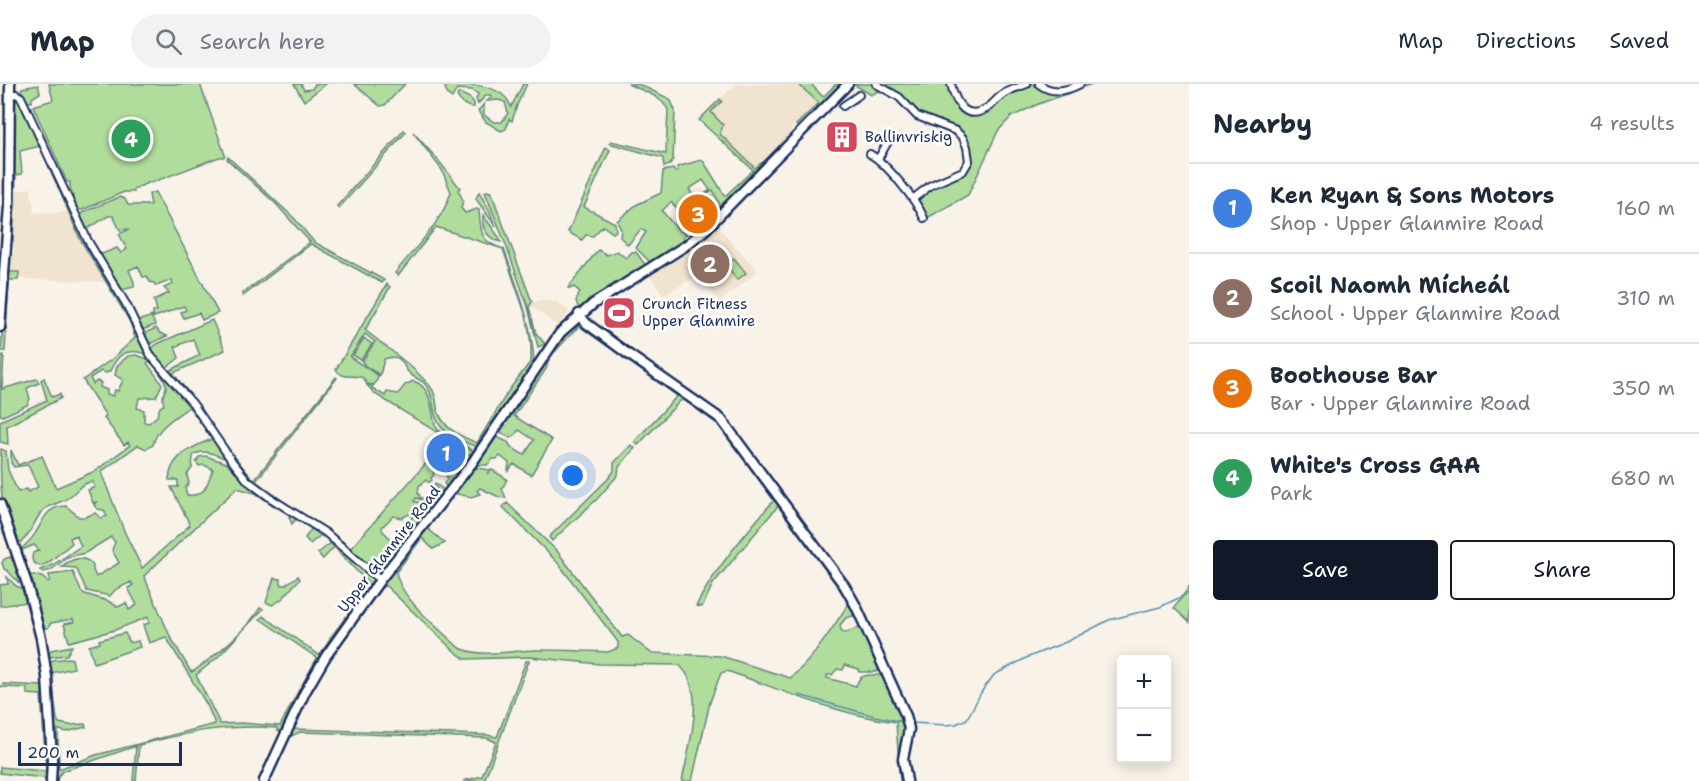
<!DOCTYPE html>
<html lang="en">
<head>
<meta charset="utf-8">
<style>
	:root { --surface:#fff; --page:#f2f2f3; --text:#1f2937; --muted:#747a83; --line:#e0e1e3; --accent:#111827 }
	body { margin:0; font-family:"Shantell Sans",sans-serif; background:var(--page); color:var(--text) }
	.controls { position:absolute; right:18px; bottom:18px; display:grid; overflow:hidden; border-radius:6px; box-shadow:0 3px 15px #0003 }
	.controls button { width:54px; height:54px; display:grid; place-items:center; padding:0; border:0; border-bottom:2px solid var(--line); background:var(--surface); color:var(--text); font:30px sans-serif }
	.scale { position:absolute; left:18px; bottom:15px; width:164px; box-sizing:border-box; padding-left:6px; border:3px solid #1b2f5e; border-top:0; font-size:16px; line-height:21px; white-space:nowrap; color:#1b2f5e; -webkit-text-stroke:4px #fff; paint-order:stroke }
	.you { position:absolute; left:573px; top:392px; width:21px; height:21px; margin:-15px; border:4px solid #fff; border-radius:50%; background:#1a73e8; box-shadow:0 0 0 9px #1a73e833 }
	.badge { display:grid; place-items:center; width:39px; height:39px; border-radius:50%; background:var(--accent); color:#fff; font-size:20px; font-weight:700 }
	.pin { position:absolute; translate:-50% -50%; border:3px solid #fff; box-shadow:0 2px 6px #0006 }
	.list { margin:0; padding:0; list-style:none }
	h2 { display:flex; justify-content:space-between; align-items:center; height:78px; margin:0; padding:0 24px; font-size:26px }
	h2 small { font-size:20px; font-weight:400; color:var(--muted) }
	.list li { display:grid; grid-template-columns:39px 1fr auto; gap:18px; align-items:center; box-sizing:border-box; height:90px; padding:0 24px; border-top:2px solid var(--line) }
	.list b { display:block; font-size:22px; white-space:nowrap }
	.list p { margin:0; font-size:20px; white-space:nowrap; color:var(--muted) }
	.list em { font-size:20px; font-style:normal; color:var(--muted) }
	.actions { display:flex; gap:12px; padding:18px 24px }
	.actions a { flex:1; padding:14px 0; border:2px solid var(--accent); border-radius:6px; text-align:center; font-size:21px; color:var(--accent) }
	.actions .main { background:var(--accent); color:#fff }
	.icon { flex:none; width:33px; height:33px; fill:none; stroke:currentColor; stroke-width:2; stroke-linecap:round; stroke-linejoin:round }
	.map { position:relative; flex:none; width:1189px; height:697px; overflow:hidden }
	header { display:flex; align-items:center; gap:36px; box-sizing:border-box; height:84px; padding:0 30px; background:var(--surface); border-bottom:2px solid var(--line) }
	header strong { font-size:28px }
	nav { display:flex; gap:33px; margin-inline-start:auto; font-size:21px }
	.search { width:420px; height:54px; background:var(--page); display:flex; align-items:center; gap:15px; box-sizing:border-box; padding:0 21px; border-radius:33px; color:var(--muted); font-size:22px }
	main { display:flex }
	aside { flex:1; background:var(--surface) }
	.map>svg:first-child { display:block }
	.built { fill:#f0e3cf }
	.green { fill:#b0dd9c; stroke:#66867d; stroke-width:1.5 }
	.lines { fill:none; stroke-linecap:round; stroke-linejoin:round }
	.stream { stroke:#568ea9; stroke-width:1.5 }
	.street-casing { stroke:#1b2f5e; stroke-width:10 }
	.secondary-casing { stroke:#1b2f5e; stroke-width:13 }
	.street { stroke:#fff; stroke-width:6 }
	.secondary { stroke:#fff; stroke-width:8 }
	.labels { text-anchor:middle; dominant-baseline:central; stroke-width:5; stroke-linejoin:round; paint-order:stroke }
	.poi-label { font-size:15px; fill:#1b2f5e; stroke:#fff; text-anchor:start }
	.street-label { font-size:15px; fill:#1b2f5e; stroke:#fff }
</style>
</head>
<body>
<header>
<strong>Map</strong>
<div class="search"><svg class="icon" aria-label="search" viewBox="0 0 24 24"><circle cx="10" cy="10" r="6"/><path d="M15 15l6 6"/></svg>Search here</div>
<nav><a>Map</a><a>Directions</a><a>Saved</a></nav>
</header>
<main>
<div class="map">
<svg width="1189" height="697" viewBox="0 0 1189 697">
	<rect width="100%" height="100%" fill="#f8f2e9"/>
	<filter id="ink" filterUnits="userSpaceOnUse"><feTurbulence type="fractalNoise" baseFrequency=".0167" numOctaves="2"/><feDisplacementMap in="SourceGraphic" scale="12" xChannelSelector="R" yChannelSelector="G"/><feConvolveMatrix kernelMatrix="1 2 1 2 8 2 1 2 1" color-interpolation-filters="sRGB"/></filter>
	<g filter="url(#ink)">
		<g class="built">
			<polygon points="736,0 798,0 820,19 791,44 791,51 763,81 761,79 753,86 699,36"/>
			<polygon points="31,104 34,129 68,128 81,155 108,198 6,194 14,166 13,156 16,107"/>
			<polygon points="717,142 758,187 719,218 698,191 664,211 650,192 682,172"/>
			<polygon points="540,216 557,218 569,228 558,242 530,221"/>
			<polygon points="446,355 462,363 454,372 452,370 450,373 450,376 455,381 451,385 435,369"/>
		</g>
		<g class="green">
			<polygon points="49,0 200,0 225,71 224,73 219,73 151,99 150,98 134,105 134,108 124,108 82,126 77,125 70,104 70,98 67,98 33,22 53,16"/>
			<polygon points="294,0 301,0 304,6 312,5 315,0 326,0 304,17"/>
			<polygon points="354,0 405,0 385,21 380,22"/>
			<path d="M449,0C469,0 504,0 511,23L523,0H527L517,21L512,37L509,35L506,45L501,47L486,38L478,27L484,20V31L494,38H502L508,29L505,18L498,16L487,17L492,13L490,11H486L478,20L476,15L478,10L472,6L457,5L452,14L448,11L445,4Z"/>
			<path d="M628,0H638L670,15L675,26L673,76L670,81L664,83L663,74L609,59L611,57L666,70L668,26C662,12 641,6 628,0Z"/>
			<polygon points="798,0 811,0 823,13 836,0 843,0 797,43 796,41 819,19"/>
			<polygon points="856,0 873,0 883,5 871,11 855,1"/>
			<path d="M889,0H950C954,19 954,25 975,30L1008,7L1027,0H1039L1057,7L1079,0H1092L1036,21L1011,33L998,47L968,111L927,134L917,115C925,110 933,103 941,99C956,92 963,95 971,78L960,48L949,41L932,38L920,32L886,3Z"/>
			<polygon points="38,1 40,9 32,14 32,18 26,17 21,6 22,4"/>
			<path d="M459,9L470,14L474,19V23C467,24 460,18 457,12Z"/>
			<polygon points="720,15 722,17 711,28 723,41 720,50 755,84 761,79 763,81 722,122 720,122 713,106 703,111 710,106 703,96 689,105 698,120 684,129 699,146 695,145 691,147 687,136 671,118 662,127 679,147 687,150 683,152 684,157 651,179 636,164 646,148 641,145 628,161 620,153 621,146 617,137 636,121 661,109 663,87 673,85 675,88 678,87 677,83 701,76 704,78 725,112 753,86 699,36"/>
			<polygon points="18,16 20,17 40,62 20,67 22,90 16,91 13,156 10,151 13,19"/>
			<polygon points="404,46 406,48 339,124 337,122"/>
			<path d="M413,48L438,76L460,104L458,106L463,116L461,124L465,129L477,125L479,126C481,148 479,158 504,165C517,203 532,239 534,278L480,363C468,361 446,351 439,340C431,328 435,311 425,300C421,295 414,294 410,290C401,282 404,268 384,275L380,291L365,282L362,277L375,258L365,250L350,273L379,292L374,301L367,300L363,294C354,290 342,296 336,285L387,200L390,203L365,246C387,264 411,280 430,302C435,308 436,315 437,323C441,344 460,352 477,359L509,306L531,277V260L527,235L503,165L436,143L398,192L395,189C413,166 443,137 451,108L442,86Z"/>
			<polygon points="606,63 610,66 584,123 615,139 616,147 613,149 603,142 593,152 586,151 582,156 568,148"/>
			<polygon points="228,73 294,134 314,158 384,196 382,199 311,160 243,212 242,210 310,158 276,120 227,75"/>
			<polygon points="58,103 62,105 131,236 129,236 80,155"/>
			<polygon points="487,107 491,108 532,218 529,223 536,249 545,260 538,263 528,223 506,161 485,108"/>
			<polygon points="155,108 218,229 202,236 199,229 184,234 181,228 186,226 184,222 152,234 155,241 145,245 141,244 137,237 153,232 153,228 157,227 154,216 169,209 164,204 173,200 172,196 156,202 154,199 150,198 147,192 143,193 138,182 129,186 134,198 134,203 122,206 99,171 117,164 121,169 127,165 119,150 128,146 128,145 120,146 113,132 108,132 89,144 85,144 80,133 83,128 120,113 125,115 128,121 151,121 149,110"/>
			<polygon points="479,108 489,125 496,143 476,115"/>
			<polygon points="712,112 718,124 714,131 701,120"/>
			<path d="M483,131L499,153L501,158C487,154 481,145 483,131Z"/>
			<polygon points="598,166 607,171 617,167 626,174 632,168 636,168 646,182 579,225 576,217 580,208 574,203 570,205 568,204"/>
			<polygon points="734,174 746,189 737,196 726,181"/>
			<polygon points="8,188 19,188 18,196 9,196 5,267 1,267 6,194"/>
			<path d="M212,236L225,266L173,289C201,324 224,363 254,396L336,293L337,294L256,397L293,425L263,406L242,388L171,291V286L200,271L193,255L175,263L179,274L166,284L156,276L150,266L157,260Z"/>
			<path d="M580,239L719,337L845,506L854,527L853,532L846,534L840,541L841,546L845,549L862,542L879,583L877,588H859V585L845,581L843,586L837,585L832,591H827V594L856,602C859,594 861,592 869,591C870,591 878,591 879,591C894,595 902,632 907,646C899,664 901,678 904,697H900L896,638C838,631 782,606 727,587L721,589L710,618L692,697H682C688,665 708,606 679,581L600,580L529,573L465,575L453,566L386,502L382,503L333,571L331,570L382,498L427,444L445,459L433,465L422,454L396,488C400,515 439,544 458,563C480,575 513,566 537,566C561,566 585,567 608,568L618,564V558L558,479L503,423L507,419L557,467L622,553L628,551L651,569L721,572L790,594C811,578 832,545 847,522L846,514L778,422L713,500L702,523L696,522C717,482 745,450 774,416L717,340L684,316L680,317L638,361L635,357L677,312L579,242L546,277L548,279L546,285L514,332L552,356L531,391L514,380L508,387L509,379L500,372L497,375H493L487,381H479L477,377L494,352L508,358L511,363L522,370H525L534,356L519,346L513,353L510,354L502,349L499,343C516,320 560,248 580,239Z"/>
			<path d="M132,240L140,259L145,267L143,269C126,264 117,271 110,287L106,289L101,287L90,294L93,300L97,297L101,299L100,303L107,306V310L113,312L115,306L118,307L123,296L115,291L117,282L128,272L136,271L151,276L147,279L162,300L156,313L139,314L137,324L144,326V338L149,339L157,332L160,323L164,321C160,310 167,309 166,301C165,294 157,289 156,282L194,326L192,327L189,323C175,333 156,344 153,361L146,365L138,361L101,388L125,449L142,484L190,441L171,403H178V396H169C170,372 192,363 212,355L195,331L197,330L227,374H224C214,370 202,364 193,372L192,384L187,391L189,399L185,404L187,411C206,413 207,400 213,385L204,381L199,382L196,378L199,373L206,372L226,379L279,422L277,424L255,409L237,404L144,492L170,552L191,588L194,587C218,569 244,549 260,524L263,525L218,573L196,591L220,640L242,639L280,642L301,602L303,603L281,647H277V644C224,640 190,648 139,661L136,697H133L136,662L63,687L58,692L57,697H53L52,647H58L59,685L96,671L215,640L207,621L166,553L149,559L143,541L149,539L148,533L115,546L69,558L64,540L74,538L73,535L51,539L48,544L42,543L27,492C36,489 42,492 48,498L50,496L49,491L73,488L81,507L85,510L108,517L118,523L126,519L129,526L137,521L128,504L133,501L131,498L115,506L110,512L87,507L76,484L61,483C71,475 83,470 93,481V486L96,493L119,479L112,466L115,458L111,453L85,469L68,473L51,486L44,488L40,486L54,480L81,462L76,451L70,454L72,459L48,479L40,482C34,480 30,476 33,469L39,466L34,461L20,467C25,460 32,456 36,448C45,434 46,423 66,422L79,433H85L95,429L101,434L107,432L104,426L97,425L94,421L96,418L93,419L88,406L95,403L92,397C78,402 79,405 69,413C59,421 48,419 40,430C33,440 31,450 21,458L17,456L9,431L6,432C0,412 0,385 1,365L6,367L8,386L18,408L26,405L28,408L38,403L28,381L14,383L11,379V366L18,381L42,372L56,404L95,387L130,361L128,358L124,361L104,334L106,332L83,296L112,275L135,254L131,241Z"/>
			<polygon points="156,244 160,249 167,252 149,260 145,253 147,248"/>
			<polygon points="364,254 372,260 361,276 353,271"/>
			<polygon points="4,271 2,305 37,295 39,299 27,304 30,315 27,321 3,332 0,331 1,272"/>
			<polygon points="44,294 52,313 60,310 61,314 7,342 8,360 0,358 0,337 47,316 41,296"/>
			<path d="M413,297C432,302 431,326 435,341L438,346L472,366L474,371L468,370L461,363L375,310L367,301L373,302L372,304L385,312L387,308L398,310L405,301Z"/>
			<polygon points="631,361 635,364 619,383 618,391 597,415 552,457 549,453 608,395 614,387 614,379"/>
			<polygon points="435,369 458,392 447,404 444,399 448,395 446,392 451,388 444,381 442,383 440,381 433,387 434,391 431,394 432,396 429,399 426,396 419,402 418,409 420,412 419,414 424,414 425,417 416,414 414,417 430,422 432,423 429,427 416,426 402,434 393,432 382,443 382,446 390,454 394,455 414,431 422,430 424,433 386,481 377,487 377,490 337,455 297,428 331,448 351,464"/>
			<path d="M477,384L490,386L487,390L492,386L507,395L502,405L506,414L499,413L480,404L477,407L480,410L471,413L457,410C457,402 469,387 477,384Z"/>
			<polygon points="435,399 445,407 436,418 430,417 429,414 437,404 434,401"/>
			<polygon points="294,431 325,450 323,453 321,451 310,460 305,454 312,444 297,434 292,440 289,433"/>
			<polygon points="331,459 334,463 339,461 373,495 374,499 325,569 324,568 330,554 370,501 334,463 323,475 318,469"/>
			<polygon points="10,473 16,481 22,497 19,499 8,487 4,485 2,479 4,475"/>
			<path d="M298,492L300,495C288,506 287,514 272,521L266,518L274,494L280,495L282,501H285Z"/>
			<polygon points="7,493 16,502 25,506 28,518 0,522 0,501 8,500"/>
			<polygon points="1189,503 1189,538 1174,524"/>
			<polygon points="263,532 322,573 305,600 303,599 317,574 260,535"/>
			<polygon points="125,549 130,559 138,557 140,563 94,579 89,562 100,559 99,556"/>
			<polygon points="72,562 67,571 47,573 51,566"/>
			<path d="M328,573L330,575C319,594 297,624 294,645L487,651L497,653L526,577H529L484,697H463L482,692L496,658L487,654L300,648L291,652L278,679L276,678L295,634Z"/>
			<polygon points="70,574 72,575 74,584 51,589 57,635 59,639 69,641 85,640 86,643 66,648 53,644 48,579 53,576"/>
			<polygon points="3,600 43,602 49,679 47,697 45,697 44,694 0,689 0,683 45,687 46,685 41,611 27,610 27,604 0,603"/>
		</g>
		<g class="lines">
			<g class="stream">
				<polyline points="799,611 875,632 903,638"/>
				<polyline points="911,639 947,641 956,640 967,635 982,607 994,591 1026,574 1066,558 1109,536 1160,523 1189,509"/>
			</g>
			<defs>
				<g id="street">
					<polyline points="876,0 899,13 917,32 956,47 963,54 967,63 969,77 963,87 931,101 914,114"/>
					<path d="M951,0C956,21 967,39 990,22C995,18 999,12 1005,9C1011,5 1020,3 1027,0"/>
					<path d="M1039,0C1052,10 1067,7 1080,0"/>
					<polyline points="10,11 16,10 21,13 88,157 126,220 151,272 193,320 232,377 248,397 272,415 326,449 380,496"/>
					<polyline points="843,22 859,11"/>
					<path d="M870,70C887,80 916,116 924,134"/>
					<polyline points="878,75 889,56"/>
				</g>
				<g id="secondary">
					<polyline points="579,230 586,239 628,270 721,335 844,501 856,522 906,632 909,645 903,675 907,697"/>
					<polyline points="0,243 9,122 10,0"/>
					<polyline points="0,420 27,500 41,554 47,593 52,676 51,697"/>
					<polyline points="264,697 305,608 326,572 380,496 472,379 560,249 593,220 685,162 705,146 848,0"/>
				</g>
			</defs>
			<use href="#street" class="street-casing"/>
			<use href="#secondary" class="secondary-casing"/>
			<use href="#street" class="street"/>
			<use href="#secondary" class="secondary"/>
		</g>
	</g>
	<defs>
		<symbol id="building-square" viewBox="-11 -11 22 22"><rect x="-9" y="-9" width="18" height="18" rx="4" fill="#d1495b" stroke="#fff"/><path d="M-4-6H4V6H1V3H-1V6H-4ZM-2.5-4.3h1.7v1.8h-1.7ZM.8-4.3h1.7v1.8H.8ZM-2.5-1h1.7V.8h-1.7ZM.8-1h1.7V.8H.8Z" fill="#fff"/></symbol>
		<symbol id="stadium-square" viewBox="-11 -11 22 22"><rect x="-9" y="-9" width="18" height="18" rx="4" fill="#d1495b" stroke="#fff"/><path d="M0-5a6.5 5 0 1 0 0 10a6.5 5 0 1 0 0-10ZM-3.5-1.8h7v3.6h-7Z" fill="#fff"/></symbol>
	</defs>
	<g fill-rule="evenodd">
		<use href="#building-square" x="823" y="34" width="38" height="38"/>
		<use href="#stadium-square" x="600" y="210" width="38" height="38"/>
	</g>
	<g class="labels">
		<g class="poi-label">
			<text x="865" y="53">Ballinvriskig</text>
			<text x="642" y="220">Crunch Fitness<tspan x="642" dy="17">Upper Glanmire</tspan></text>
		</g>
		<g class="street-label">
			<text transform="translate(389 465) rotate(-52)">Upper Glanmire Road</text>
		</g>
	</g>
</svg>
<div class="controls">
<button>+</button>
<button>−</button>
</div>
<div class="scale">200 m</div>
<div class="you"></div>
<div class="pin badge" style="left:446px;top:369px;background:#3f7fe0">1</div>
<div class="pin badge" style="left:710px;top:180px;background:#8d6e63">2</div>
<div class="pin badge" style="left:698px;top:130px;background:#e8710a">3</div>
<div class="pin badge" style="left:131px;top:55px;background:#2e9e5b">4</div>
</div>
<aside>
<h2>Nearby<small>4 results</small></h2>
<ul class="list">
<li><span class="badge" style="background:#3f7fe0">1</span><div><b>Ken Ryan &amp; Sons Motors</b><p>Shop · Upper Glanmire Road</p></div><em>160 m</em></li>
<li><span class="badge" style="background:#8d6e63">2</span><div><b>Scoil Naomh Mícheál</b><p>School · Upper Glanmire Road</p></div><em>310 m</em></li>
<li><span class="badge" style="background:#e8710a">3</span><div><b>Boothouse Bar</b><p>Bar · Upper Glanmire Road</p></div><em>350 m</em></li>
<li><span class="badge" style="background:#2e9e5b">4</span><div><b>White's Cross GAA</b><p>Park</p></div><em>680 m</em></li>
</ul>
<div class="actions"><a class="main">Save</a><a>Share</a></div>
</aside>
</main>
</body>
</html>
